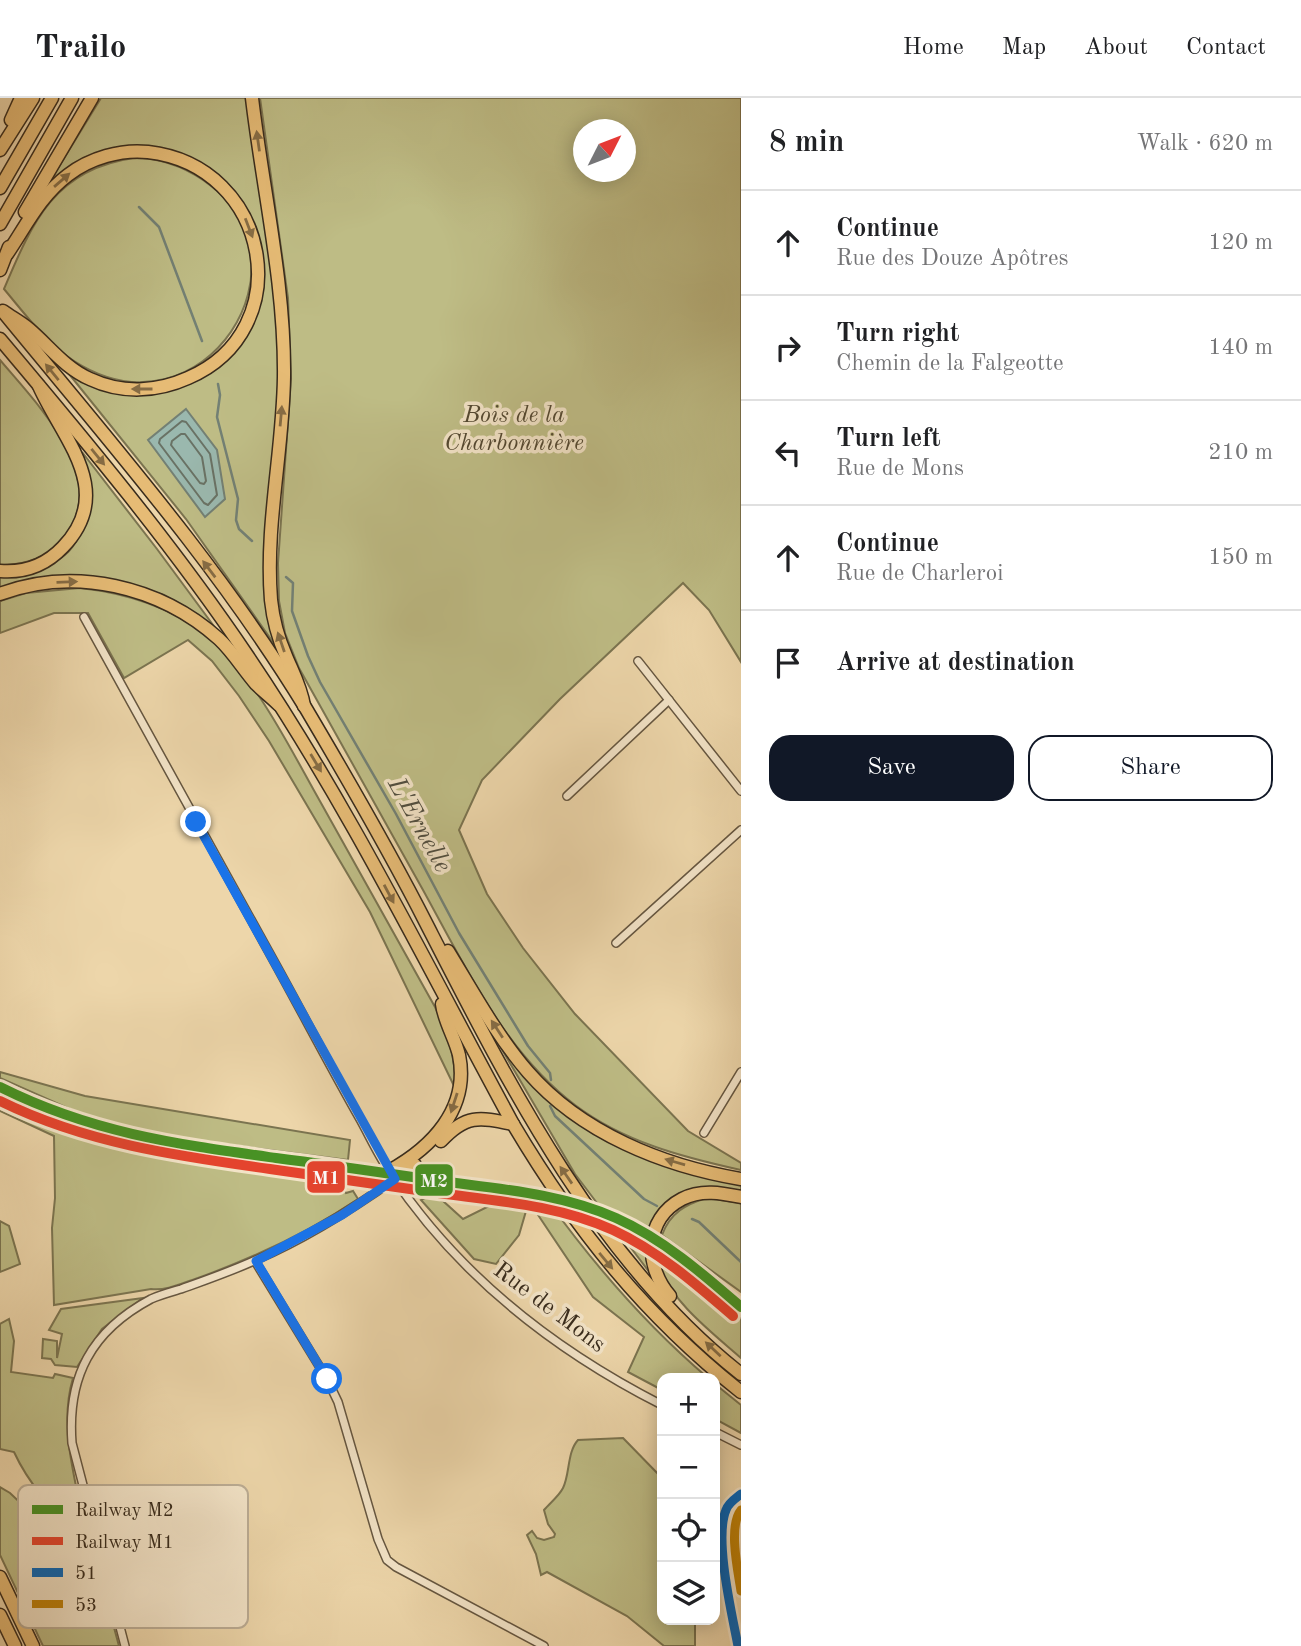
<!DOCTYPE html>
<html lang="en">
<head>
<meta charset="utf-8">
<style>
	:root { --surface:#fff; --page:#f2f2f2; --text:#202124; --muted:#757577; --line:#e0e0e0; --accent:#111827 }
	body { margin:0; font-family:"Old Standard TT",serif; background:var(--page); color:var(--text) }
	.controls { position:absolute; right:21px; bottom:21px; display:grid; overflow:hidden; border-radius:14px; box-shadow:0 4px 18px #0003 }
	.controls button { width:63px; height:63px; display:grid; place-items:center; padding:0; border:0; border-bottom:2px solid var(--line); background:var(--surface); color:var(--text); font:35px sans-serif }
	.compass { position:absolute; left:573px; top:21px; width:63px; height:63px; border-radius:50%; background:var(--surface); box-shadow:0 4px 18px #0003; rotate:48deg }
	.stop { position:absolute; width:21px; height:21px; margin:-16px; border:5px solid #1a73e8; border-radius:50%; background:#fff }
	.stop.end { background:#1a73e8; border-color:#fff; box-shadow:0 2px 7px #0008 }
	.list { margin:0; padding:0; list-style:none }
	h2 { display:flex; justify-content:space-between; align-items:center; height:91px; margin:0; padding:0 28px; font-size:30px }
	h2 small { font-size:23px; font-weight:400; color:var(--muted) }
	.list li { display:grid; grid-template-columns:46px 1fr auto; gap:21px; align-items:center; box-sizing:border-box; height:105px; padding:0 28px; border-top:2px solid var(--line) }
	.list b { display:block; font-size:26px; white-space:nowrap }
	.list p { margin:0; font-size:23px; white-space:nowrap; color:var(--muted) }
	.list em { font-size:23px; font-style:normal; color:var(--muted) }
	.actions { display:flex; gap:14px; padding:21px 28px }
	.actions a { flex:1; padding:16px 0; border:2px solid var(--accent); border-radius:21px; text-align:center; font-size:24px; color:var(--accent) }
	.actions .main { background:var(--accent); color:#fff }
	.icon { flex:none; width:38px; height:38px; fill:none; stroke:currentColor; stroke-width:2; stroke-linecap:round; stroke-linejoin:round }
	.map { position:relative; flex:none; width:741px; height:1548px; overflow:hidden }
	header { display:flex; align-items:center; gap:42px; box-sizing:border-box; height:98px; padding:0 35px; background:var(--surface); border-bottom:2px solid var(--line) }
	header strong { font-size:33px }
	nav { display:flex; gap:38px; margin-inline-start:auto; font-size:24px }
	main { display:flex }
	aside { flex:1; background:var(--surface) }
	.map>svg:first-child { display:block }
	.green { fill:#bebc85; stroke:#7b7450; stroke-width:2; fill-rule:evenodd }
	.water { fill:#9ab8ae; stroke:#738074; stroke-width:2 }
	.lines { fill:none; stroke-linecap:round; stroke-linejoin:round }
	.shore { stroke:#697265; stroke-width:2 }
	.stream { stroke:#738074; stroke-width:2.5 }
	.minor-casing { stroke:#655640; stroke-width:10 }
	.trunk-casing { stroke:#382b1c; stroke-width:15 }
	.motorway-casing { stroke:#382b1c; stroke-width:15 }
	.minor { stroke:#f3e4c8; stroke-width:7 }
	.trunk { stroke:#e6bb75; stroke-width:12 }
	.motorway { stroke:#e6bb75; stroke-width:12 }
	.tram { stroke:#382b1c; stroke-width:2 }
	.bus-1-casing { stroke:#f3e4c8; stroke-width:14 }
	.bus-2-casing { stroke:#f3e4c8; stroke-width:14 }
	.bus-1 { stroke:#0065bd; stroke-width:9 }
	.bus-2 { stroke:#be8108; stroke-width:9 }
	.rail-1-casing { stroke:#f3e4c8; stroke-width:16 }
	.rail-2-casing { stroke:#f3e4c8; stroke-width:16 }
	.rail-1 { stroke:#489224; stroke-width:10 }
	.rail-2 { stroke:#e5442e; stroke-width:10 }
	.oneway { fill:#866c44 }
	.route { stroke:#1a73e8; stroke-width:9 }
	.labels { text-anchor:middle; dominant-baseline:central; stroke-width:7; stroke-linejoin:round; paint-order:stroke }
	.park-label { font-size:24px; font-style:italic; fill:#534831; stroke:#f3e4c8 }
	.street-label { font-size:24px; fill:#382b1c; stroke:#f3e4c8 }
	.water-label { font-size:26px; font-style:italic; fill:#504e40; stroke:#f3e4c8 }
	.key { fill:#f3e4c8; stroke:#bbac94; stroke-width:2 }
	.key-label { font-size:19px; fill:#382b1c }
	.line-badge { stroke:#f3e4c8; stroke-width:2.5 }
	.badge-label { font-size:19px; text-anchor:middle; font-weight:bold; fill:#fff }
</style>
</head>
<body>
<header>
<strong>Trailo</strong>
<nav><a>Home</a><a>Map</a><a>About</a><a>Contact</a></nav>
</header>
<main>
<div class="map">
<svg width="741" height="1548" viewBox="0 0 741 1548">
	<rect width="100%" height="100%" fill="#edd6aa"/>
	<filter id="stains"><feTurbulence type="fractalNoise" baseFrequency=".00286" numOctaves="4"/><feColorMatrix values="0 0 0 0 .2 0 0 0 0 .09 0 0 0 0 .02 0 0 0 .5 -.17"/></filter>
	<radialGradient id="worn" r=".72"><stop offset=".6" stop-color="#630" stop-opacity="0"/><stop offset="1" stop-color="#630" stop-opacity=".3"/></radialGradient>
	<g class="green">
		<polygon points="101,0 249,0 276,194 279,235 278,307 267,419 275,547 186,421 65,271 109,292 188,285 207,275 225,261 262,185 263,163 251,119 239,99 226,84 212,73 178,55 158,50 137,49 47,88"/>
		<path d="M260,0H741V564L709,512L683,485L560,601L482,682L459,732L487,796L523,850L575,916L688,1033L741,1065V1072C682,1059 624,1044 575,1007C504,953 465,868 423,792C382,718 340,644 299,570L285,535L279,503L278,465L291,281L288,200ZM584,32H626V74H584Z"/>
		<path d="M134,60C160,60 181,67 203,82C321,162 203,346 74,263C46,245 25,216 4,191C32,125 54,71 134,60Z"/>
		<path d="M0,262C36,305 111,379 65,438C48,460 27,467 0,467Z"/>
		<path d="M82,354L157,451L219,535L189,511L164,497L109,481L0,492V478C17,473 44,469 59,461C90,444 91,384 82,354Z"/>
		<path d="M80,490C125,495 167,507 203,535C255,576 289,649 321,705C359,773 397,841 435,909C448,936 456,960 455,990L370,814L269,643L239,598L212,563L188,542L124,580L88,515H54L0,535V503L26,495Z"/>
		<polygon points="497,943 579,1025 741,1084 741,1095 714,1090 667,1108 650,1175 575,1076"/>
		<polygon points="0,974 85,998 350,1042 348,1062 161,1038 124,1029 90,1020 0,980"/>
		<path d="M0,994L54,1020L113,1039L362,1077L350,1087H340L346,1095L353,1093L358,1101C309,1134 253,1160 198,1180C182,1185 167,1193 151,1191L54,1207L52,1130L55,1100L54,1038L0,1013Z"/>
		<polygon points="429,1098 443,1103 463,1121 499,1103 526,1113 519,1137 496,1166 474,1161 421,1102"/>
		<path d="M526,1099L548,1103C595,1168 647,1228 708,1280H662V1292L628,1274L644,1239L593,1199Z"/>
		<path d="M707,1100L741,1105V1194L662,1137C670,1115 686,1106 707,1100Z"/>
		<polygon points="0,1123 9,1128 20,1166 0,1174"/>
		<path d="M659,1146L686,1166L741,1215V1260C715,1237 669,1202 660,1168C657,1161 658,1153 659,1146Z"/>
		<polygon points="143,1200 102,1231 77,1269 55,1267 51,1261 42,1260 43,1241 57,1243 57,1260 62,1236 49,1232 61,1211"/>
		<path d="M9,1221L14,1243L11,1274L53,1280L55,1276L73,1280C59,1327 74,1375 83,1422L79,1429C53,1418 26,1380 14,1354L0,1351V1226Z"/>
		<polygon points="715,1286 741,1307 741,1335 715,1321"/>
		<path d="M623,1340L662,1380V1522H695V1548H664L627,1518L547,1474L541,1477L536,1456L527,1437L532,1433L537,1440L544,1442L554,1439L555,1436L548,1426L544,1412C550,1405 559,1398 563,1390C570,1376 567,1354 578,1342Z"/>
		<polygon points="0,1389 10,1395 49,1432 88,1433 119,1548 43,1548 0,1457"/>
	</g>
	<polygon class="water" points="186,311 217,352 225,401 205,419 148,342"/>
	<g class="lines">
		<g class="shore">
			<polygon points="182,323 186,324 210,356 217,397 208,407 204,405 159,345 160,341"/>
			<polygon points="181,336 185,336 202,359 206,383 204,386 200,385 171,347 172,343"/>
		</g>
		<g class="stream">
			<polyline points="139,109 159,129 202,243"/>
			<polyline points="218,286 220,297 217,319 238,401 236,422 239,431 252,443"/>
			<polyline points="286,479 293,485 292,513 308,558 320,584 396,716 459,835 528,948 550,975 551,982"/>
			<polyline points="550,1008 555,1018 644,1101 657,1108"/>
			<polyline points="692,1121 699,1124 741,1164"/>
		</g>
		<defs>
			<g id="minor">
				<path d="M84,519C148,635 212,751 276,867C304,918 331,970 360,1021C370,1039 379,1059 391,1076C459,1178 554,1252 662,1307"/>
				<polyline points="638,563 741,693"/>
				<polyline points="567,698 669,602"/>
				<polyline points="616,845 741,732"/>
				<polyline points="704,1035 741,974"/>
				<polyline points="255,1163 327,1281 338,1304 378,1441 387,1462 396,1469 544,1548"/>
				<polyline points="715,1334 741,1347"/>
				<path d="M125,1548L72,1345C67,1279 91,1233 151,1201C160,1197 171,1194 181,1191C206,1182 232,1173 256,1162C305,1141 351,1112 395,1081"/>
				<path d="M738,1548C733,1518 716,1437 726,1411C729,1405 735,1401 741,1396"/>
			</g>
			<g id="trunk">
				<path d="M5,216C109,343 219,468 305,609C347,680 389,752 426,825C508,985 597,1163 741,1276"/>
				<path d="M0,241C86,343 172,446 247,557C348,706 427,868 513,1026C576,1132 644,1217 741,1294"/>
				<path d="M448,853C473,894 497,938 528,974C581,1035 663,1068 741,1081"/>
				<path d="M441,1043C466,1016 479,1019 513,1026"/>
				<path d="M389,1073C431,1050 470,1011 459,957C455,940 444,923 442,906"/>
				<polyline points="395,1081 415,1067"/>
				<path d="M670,1198C644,1168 644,1121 682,1101C701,1091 722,1095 741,1099"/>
			</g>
			<g id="motorway">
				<path d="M252,0C263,93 285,186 284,279C283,354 265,427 271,502C273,521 278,540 286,558C293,575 301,589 304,608"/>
				<polyline points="11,22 21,0"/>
				<polyline points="0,52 33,0"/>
				<polyline points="0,90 52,0"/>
				<polyline points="25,114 92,0"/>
				<polyline points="0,126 72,0"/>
				<polyline points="0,172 9,149"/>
				<path d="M3,213C11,219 21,224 29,231C50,249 65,270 90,281C122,296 157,294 188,280C300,232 271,68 148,54C121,51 90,60 68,77C40,98 26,128 7,156"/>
				<path d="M0,473C25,475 46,467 63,449C117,393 62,340 39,288"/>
				<path d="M0,496C74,468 160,488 219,541C233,554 243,571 256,586C263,593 272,600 279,607"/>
				<polyline points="0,1479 33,1548"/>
				<polyline points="0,1517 15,1548"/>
			</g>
		</defs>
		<use href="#minor" class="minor-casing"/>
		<use href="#trunk" class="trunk-casing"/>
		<use href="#motorway" class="motorway-casing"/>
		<use href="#minor" class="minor"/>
		<use href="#trunk" class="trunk"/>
		<use href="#motorway" class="motorway"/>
		<polyline class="tram" points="257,1054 292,1062"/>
		<defs>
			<path id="bus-1" d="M738,1548C732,1516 714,1441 726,1412C728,1405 736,1400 741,1396"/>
			<path id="bus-2" d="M741,1412C728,1428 738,1473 741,1493"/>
		</defs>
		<use href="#bus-1" class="bus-1-casing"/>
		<use href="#bus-2" class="bus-2-casing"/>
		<use href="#bus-1" class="bus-1"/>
		<use href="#bus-2" class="bus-2"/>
		<defs>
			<path id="rail-1" d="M0,989C92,1035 176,1046 276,1060C331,1067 385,1075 440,1083C499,1091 560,1095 616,1120C663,1141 702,1175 741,1209"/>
			<path id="rail-2" d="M0,1003C85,1045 177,1058 270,1071C326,1079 382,1087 438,1095C497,1103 558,1107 613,1132C658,1153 696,1186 733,1218"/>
		</defs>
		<use href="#rail-1" class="rail-1-casing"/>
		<use href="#rail-2" class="rail-2-casing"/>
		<use href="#rail-1" class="rail-1"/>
		<use href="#rail-2" class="rail-2"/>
	</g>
	<defs><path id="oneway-solid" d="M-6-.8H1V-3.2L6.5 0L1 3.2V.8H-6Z" transform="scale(1.75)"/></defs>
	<g class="oneway">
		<use href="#oneway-solid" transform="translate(258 43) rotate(-98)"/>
		<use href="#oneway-solid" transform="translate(62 82) rotate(-41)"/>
		<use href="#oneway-solid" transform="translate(249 130) rotate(69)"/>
		<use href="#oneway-solid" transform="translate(52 274) rotate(-129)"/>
		<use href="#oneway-solid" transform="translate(142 291) rotate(-180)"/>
		<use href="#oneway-solid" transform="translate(281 318) rotate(-85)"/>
		<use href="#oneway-solid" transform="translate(98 359) rotate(51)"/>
		<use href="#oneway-solid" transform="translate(209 471) rotate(-127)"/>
		<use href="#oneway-solid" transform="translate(67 484) rotate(-2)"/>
		<use href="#oneway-solid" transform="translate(281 544) rotate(-109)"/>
		<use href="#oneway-solid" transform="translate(316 665) rotate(59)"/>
		<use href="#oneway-solid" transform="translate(389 796) rotate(62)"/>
		<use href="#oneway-solid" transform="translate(497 931) rotate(-123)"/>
		<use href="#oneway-solid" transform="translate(454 1005) rotate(108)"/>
		<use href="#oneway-solid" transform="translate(675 1064) rotate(-164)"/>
		<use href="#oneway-solid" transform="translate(566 1077) rotate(-125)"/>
		<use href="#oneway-solid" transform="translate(606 1163) rotate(50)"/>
		<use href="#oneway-solid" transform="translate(713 1251) rotate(-137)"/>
	</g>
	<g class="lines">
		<polyline class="route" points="196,724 395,1081 342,1117 256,1163 327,1281"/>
	</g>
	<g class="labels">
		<g class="park-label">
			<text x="514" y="318">Bois de la<tspan x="514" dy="28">Charbonnière</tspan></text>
		</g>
		<g class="street-label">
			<text transform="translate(549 1210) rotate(37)">Rue de Mons</text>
		</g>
		<g class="water-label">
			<text transform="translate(419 727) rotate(61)">L'Ernelle</text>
		</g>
	</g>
	<rect x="18" y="1387" width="230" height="143" rx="10" class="key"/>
	<rect x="32" y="1407" width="31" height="9" fill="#489224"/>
	<rect x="32" y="1439" width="31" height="8" fill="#e5442e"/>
	<rect x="32" y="1470" width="31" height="9" fill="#0065bd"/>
	<rect x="32" y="1502" width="31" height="8" fill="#be8108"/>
	<g class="key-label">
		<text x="75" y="1418">Railway M2</text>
		<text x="75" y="1450">Railway M1</text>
		<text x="75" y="1481">51</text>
		<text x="75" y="1513">53</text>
	</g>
	<g class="line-badge">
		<rect x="306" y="1062" width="40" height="34" rx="7" fill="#e5442e"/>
		<rect x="414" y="1065" width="40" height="34" rx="7" fill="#489224"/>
	</g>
	<g class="badge-label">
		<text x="326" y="1086">M1</text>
		<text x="434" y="1089">M2</text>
	</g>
	<rect width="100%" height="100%" filter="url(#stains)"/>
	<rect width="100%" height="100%" fill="url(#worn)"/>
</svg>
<div class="controls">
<button>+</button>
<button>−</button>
<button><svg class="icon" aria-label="locate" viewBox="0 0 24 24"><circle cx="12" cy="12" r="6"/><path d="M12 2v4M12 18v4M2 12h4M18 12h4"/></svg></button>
<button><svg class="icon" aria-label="layers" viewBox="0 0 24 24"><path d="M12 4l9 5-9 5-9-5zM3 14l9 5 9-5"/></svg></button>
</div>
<svg class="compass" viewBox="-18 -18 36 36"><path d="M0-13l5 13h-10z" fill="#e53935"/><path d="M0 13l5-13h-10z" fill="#757577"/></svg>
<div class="stop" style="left:327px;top:1281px"></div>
<div class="stop end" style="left:196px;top:724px"></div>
</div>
<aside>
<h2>8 min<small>Walk · 620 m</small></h2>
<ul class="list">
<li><svg class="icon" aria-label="ahead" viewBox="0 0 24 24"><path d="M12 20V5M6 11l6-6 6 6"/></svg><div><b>Continue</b><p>Rue des Douze Apôtres</p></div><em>120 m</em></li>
<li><svg class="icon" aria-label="right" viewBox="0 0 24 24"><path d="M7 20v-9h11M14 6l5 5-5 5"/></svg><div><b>Turn right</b><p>Chemin de la Falgeotte</p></div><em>140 m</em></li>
<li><svg class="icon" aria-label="left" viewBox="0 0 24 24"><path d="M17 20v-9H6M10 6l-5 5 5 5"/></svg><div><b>Turn left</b><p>Rue de Mons</p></div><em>210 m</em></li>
<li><svg class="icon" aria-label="ahead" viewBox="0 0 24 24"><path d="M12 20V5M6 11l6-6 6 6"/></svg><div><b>Continue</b><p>Rue de Charleroi</p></div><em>150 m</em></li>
<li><svg class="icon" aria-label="arrive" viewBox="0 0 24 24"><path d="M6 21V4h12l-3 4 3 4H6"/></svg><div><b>Arrive at destination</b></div></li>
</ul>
<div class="actions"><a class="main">Save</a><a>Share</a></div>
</aside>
</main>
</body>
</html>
